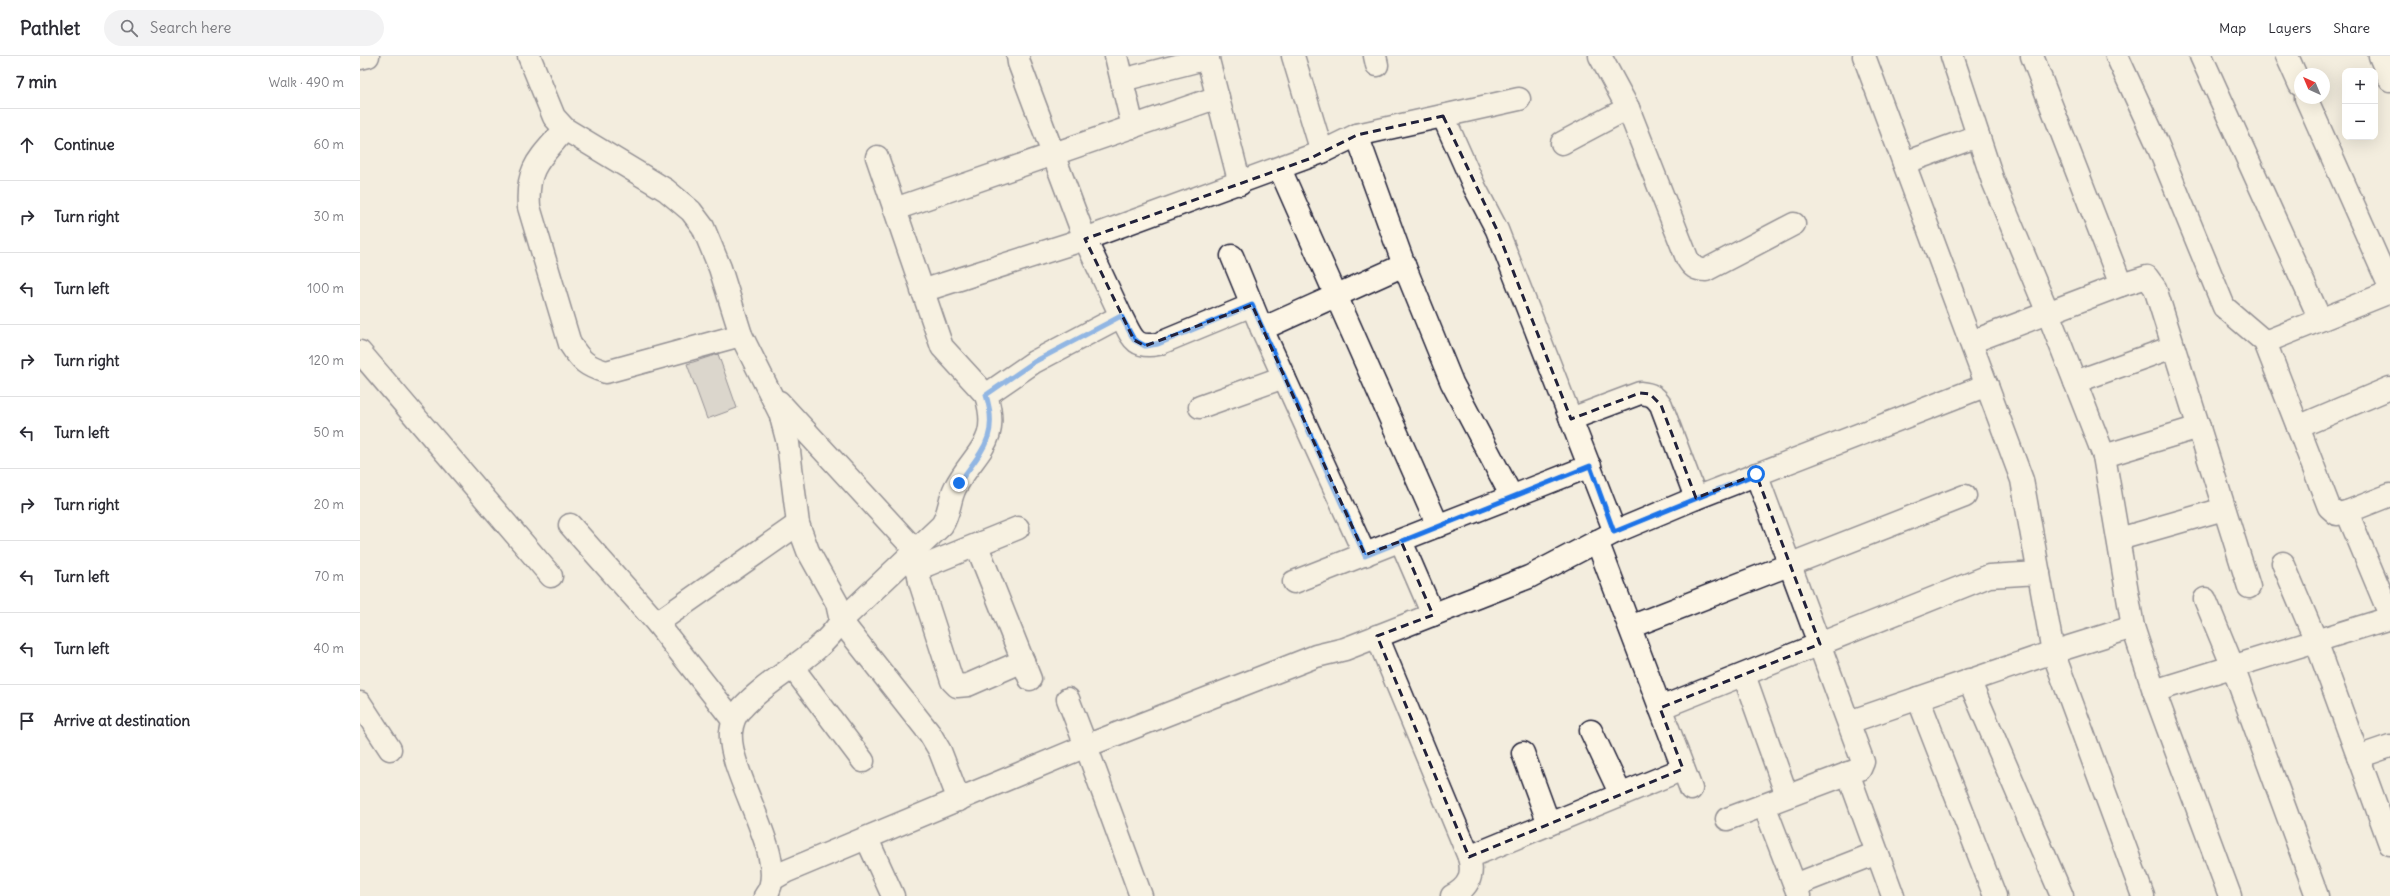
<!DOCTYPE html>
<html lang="en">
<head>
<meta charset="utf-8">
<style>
	:root { --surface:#fff; --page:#f2f2f3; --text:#2b2b33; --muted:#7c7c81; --line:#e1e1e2 }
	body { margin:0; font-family:Delius,sans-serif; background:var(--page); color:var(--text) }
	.controls { position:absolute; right:12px; top:12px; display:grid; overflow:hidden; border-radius:8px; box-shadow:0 4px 16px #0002 }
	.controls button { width:36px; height:36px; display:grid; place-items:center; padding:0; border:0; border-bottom:1px solid var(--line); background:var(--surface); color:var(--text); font:20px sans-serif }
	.compass { position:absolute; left:1934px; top:12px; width:36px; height:36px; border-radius:50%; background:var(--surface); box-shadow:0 4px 16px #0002; rotate:316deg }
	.stop { position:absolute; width:12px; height:12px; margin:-9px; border:3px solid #1a73e8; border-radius:50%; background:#fff }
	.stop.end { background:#1a73e8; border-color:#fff; box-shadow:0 1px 4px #0008 }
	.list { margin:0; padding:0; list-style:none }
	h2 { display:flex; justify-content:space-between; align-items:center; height:52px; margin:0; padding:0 16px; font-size:17px }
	h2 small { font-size:13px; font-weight:400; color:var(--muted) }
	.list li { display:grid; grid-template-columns:26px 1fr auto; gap:12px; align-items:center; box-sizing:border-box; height:72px; padding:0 16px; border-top:1px solid var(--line) }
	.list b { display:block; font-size:15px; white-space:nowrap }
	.list em { font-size:13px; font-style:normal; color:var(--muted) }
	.icon { flex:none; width:22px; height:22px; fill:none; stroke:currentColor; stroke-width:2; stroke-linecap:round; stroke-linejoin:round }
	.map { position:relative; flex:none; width:2030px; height:840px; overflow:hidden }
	header { display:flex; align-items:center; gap:24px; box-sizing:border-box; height:56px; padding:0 20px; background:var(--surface); border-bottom:1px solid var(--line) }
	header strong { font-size:19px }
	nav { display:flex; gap:22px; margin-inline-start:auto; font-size:14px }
	.search { width:280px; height:36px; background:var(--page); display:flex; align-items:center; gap:10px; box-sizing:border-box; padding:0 14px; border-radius:22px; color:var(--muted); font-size:15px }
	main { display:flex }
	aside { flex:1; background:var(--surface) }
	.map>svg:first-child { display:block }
	.building { fill:#bfbab6; stroke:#22223b }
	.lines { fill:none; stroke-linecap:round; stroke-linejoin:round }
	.minor-casing { stroke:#22223b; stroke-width:25 }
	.minor { stroke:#fcf5e5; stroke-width:22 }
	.route { stroke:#1a73e8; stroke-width:5 }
	.marked { fill:none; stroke:#22223b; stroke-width:3; stroke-dasharray:8 5; stroke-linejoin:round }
</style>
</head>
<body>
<header>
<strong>Pathlet</strong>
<div class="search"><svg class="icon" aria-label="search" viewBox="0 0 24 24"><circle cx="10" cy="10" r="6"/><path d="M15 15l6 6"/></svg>Search here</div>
<nav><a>Map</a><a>Layers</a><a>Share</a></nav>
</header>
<main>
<aside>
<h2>7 min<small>Walk · 490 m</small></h2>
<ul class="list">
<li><svg class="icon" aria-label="ahead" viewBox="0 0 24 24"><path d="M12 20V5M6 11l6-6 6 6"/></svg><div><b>Continue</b></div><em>60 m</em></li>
<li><svg class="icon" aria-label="right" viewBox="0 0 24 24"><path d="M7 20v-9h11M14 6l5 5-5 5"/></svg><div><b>Turn right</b></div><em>30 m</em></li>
<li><svg class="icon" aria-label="left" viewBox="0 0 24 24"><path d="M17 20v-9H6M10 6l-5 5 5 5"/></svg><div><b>Turn left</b></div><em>100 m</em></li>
<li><svg class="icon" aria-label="right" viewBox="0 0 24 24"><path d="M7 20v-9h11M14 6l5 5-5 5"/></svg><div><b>Turn right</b></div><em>120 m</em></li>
<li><svg class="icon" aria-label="left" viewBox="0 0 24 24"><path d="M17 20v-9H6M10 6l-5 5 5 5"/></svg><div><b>Turn left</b></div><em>50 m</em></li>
<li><svg class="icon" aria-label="right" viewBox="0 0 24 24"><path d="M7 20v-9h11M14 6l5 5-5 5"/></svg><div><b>Turn right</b></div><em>20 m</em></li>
<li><svg class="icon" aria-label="left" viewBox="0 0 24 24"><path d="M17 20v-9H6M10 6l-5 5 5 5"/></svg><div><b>Turn left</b></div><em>70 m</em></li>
<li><svg class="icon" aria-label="left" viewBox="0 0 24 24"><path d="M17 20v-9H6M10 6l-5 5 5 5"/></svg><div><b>Turn left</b></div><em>40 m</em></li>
<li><svg class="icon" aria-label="arrive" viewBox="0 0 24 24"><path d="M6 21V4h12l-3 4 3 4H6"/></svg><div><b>Arrive at destination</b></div></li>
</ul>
</aside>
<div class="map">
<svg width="2030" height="840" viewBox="0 0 2030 840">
	<rect width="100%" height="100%" fill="#f3edde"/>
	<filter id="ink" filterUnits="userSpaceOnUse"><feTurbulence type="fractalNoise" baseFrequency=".025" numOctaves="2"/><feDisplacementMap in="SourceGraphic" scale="8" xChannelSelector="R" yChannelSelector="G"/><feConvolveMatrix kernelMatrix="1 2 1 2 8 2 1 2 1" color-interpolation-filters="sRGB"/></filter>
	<g filter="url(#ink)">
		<polygon class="building" points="358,298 377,352 347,363 327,308"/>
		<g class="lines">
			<defs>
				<g id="minor">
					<path d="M169,0L194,61L205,73L306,134L331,155L343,171L360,212L381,279L420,357L428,387L438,468L448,495L477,547L481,565C457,603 412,619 382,652C375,658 372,667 371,676C367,718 433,808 405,840"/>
					<polyline points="658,0 659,7 725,183 761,260"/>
					<polyline points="756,0 773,71"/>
					<polyline points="847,0 880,128"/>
					<polyline points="933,0 962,96 997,79 1159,43"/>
					<polyline points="1015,0 1017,9"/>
					<path d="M1240,0L1268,52L1327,202C1332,211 1336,214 1346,214L1434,168"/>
					<polyline points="1504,0 1662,424 1693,596 1783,840"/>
					<polyline points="1592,0 1633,125 1688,257 1744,400 1773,571 1794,635 1870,840"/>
					<polyline points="1672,0 1761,229"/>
					<polyline points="1757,0 1796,85 1864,251 1905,286 1969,451 1977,458 1987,456 2030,439"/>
					<polyline points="1841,0 1960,263"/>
					<polyline points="1927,0 1940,29"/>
					<polyline points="2020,0 2030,24"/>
					<polyline points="0,2 8,0"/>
					<polyline points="762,24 848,2"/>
					<polyline points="1946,42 2030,231"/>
					<polyline points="1083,60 1115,132 1137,174 1255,476"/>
					<path d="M205,73C181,102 166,110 169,151L210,288C221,305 226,310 246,316L381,279"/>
					<polyline points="997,79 1044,209 1092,327 1152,441"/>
					<polyline points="1202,87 1268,52"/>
					<polyline points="517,101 582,291 626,339"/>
					<polyline points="1544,107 1618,80"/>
					<polyline points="920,113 1078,470"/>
					<polyline points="535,153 858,41"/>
					<polyline points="872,200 902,273 1005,499"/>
					<polyline points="562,235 725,183 962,96"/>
					<polyline points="902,273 1044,209"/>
					<polyline points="1611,286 1761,229 1787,221 1795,232 1889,531"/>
					<polyline points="1905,286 2030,236"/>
					<polyline points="0,296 191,520"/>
					<polyline points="1715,326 1813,291"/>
					<polyline points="419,346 555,494 560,526 592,625 597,630 608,629 663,605"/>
					<polyline points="840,351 924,321"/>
					<path d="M1211,363L1280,337C1291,338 1295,340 1301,349L1336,442"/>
					<polyline points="1938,371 2030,332"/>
					<polyline points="1744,400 1839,371"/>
					<polyline points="1987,456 2030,559"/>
					<polyline points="210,469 297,567 373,664"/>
					<polyline points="1759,483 1864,453"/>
					<polyline points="1041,485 1073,559"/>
					<polyline points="1237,485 1331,733"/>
					<polyline points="617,490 670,623"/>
					<polyline points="1923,507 1956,585 2030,788"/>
					<polyline points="557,513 658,472"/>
					<polyline points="934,526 1230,410"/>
					<polyline points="1845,543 1873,611 1957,840"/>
					<polyline points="297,567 438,468"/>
					<polyline points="1270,571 1605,440"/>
					<polyline points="1017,580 1109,801"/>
					<polyline points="433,612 503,705"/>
					<polyline points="1384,619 1427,740"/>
					<polyline points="1609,624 1702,840"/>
					<polyline points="1794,635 2030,562"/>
					<polyline points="1558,642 1635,840"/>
					<polyline points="708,643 726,690 956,600 985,593 1169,521 1255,476 1336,442 1627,329"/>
					<polyline points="0,647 30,693"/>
					<polyline points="1300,652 1629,520 1679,517"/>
					<polyline points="1489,666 1693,596 1773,571"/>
					<polyline points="1231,675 1261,739"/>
					<polyline points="1163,697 1189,768"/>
					<polyline points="1998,701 2030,690"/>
					<polyline points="1488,717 1533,840"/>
					<path d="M599,744L580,695L570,678L481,565L582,469C590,456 589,444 595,432C615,394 641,388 626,339L674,306L761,260C772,280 773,293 798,288L892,249"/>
					<polyline points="1404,749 1439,840"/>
					<polyline points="1367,763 1500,713 1503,706 1396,418"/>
					<polyline points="507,783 533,840"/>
					<polyline points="413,823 427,815 726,690 781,840"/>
					<polyline points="1435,829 1517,797"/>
					<path d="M1092,840C1109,831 1114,819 1109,801L1323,713"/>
				</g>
			</defs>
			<use href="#minor" class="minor-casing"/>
			<use href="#minor" class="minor"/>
		</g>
	</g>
	<g class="lines" filter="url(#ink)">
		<path class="route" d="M599,427C622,394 639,381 626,339L674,306L761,260L774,284L785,290L798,288L892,249L1005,500L1230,410L1254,476L1396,418"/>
	</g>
	<path d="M0 0H2030V840H0ZM1083,60L1137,174L1211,363L1280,337L1290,338L1301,349L1336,442L1396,418L1460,588L1300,652L1323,713L1109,801L1017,580L1073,559L1041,485L1005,499L892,249L785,290L774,284L725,183L949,103L997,79Z" fill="#f3edde" fill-opacity=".55" fill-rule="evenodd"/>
	<path class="marked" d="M1083,60L1137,174L1211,363L1280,337L1290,338L1301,349L1336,442L1396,418L1460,588L1300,652L1323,713L1109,801L1017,580L1073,559L1041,485L1005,499L892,249L785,290L774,284L725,183L949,103L997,79Z"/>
</svg>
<div class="controls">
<button>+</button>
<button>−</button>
</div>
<svg class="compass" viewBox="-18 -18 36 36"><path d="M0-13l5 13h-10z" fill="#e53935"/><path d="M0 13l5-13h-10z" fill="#7c7c81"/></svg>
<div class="stop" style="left:1396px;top:418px"></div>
<div class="stop end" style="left:599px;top:427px"></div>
</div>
</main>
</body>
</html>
